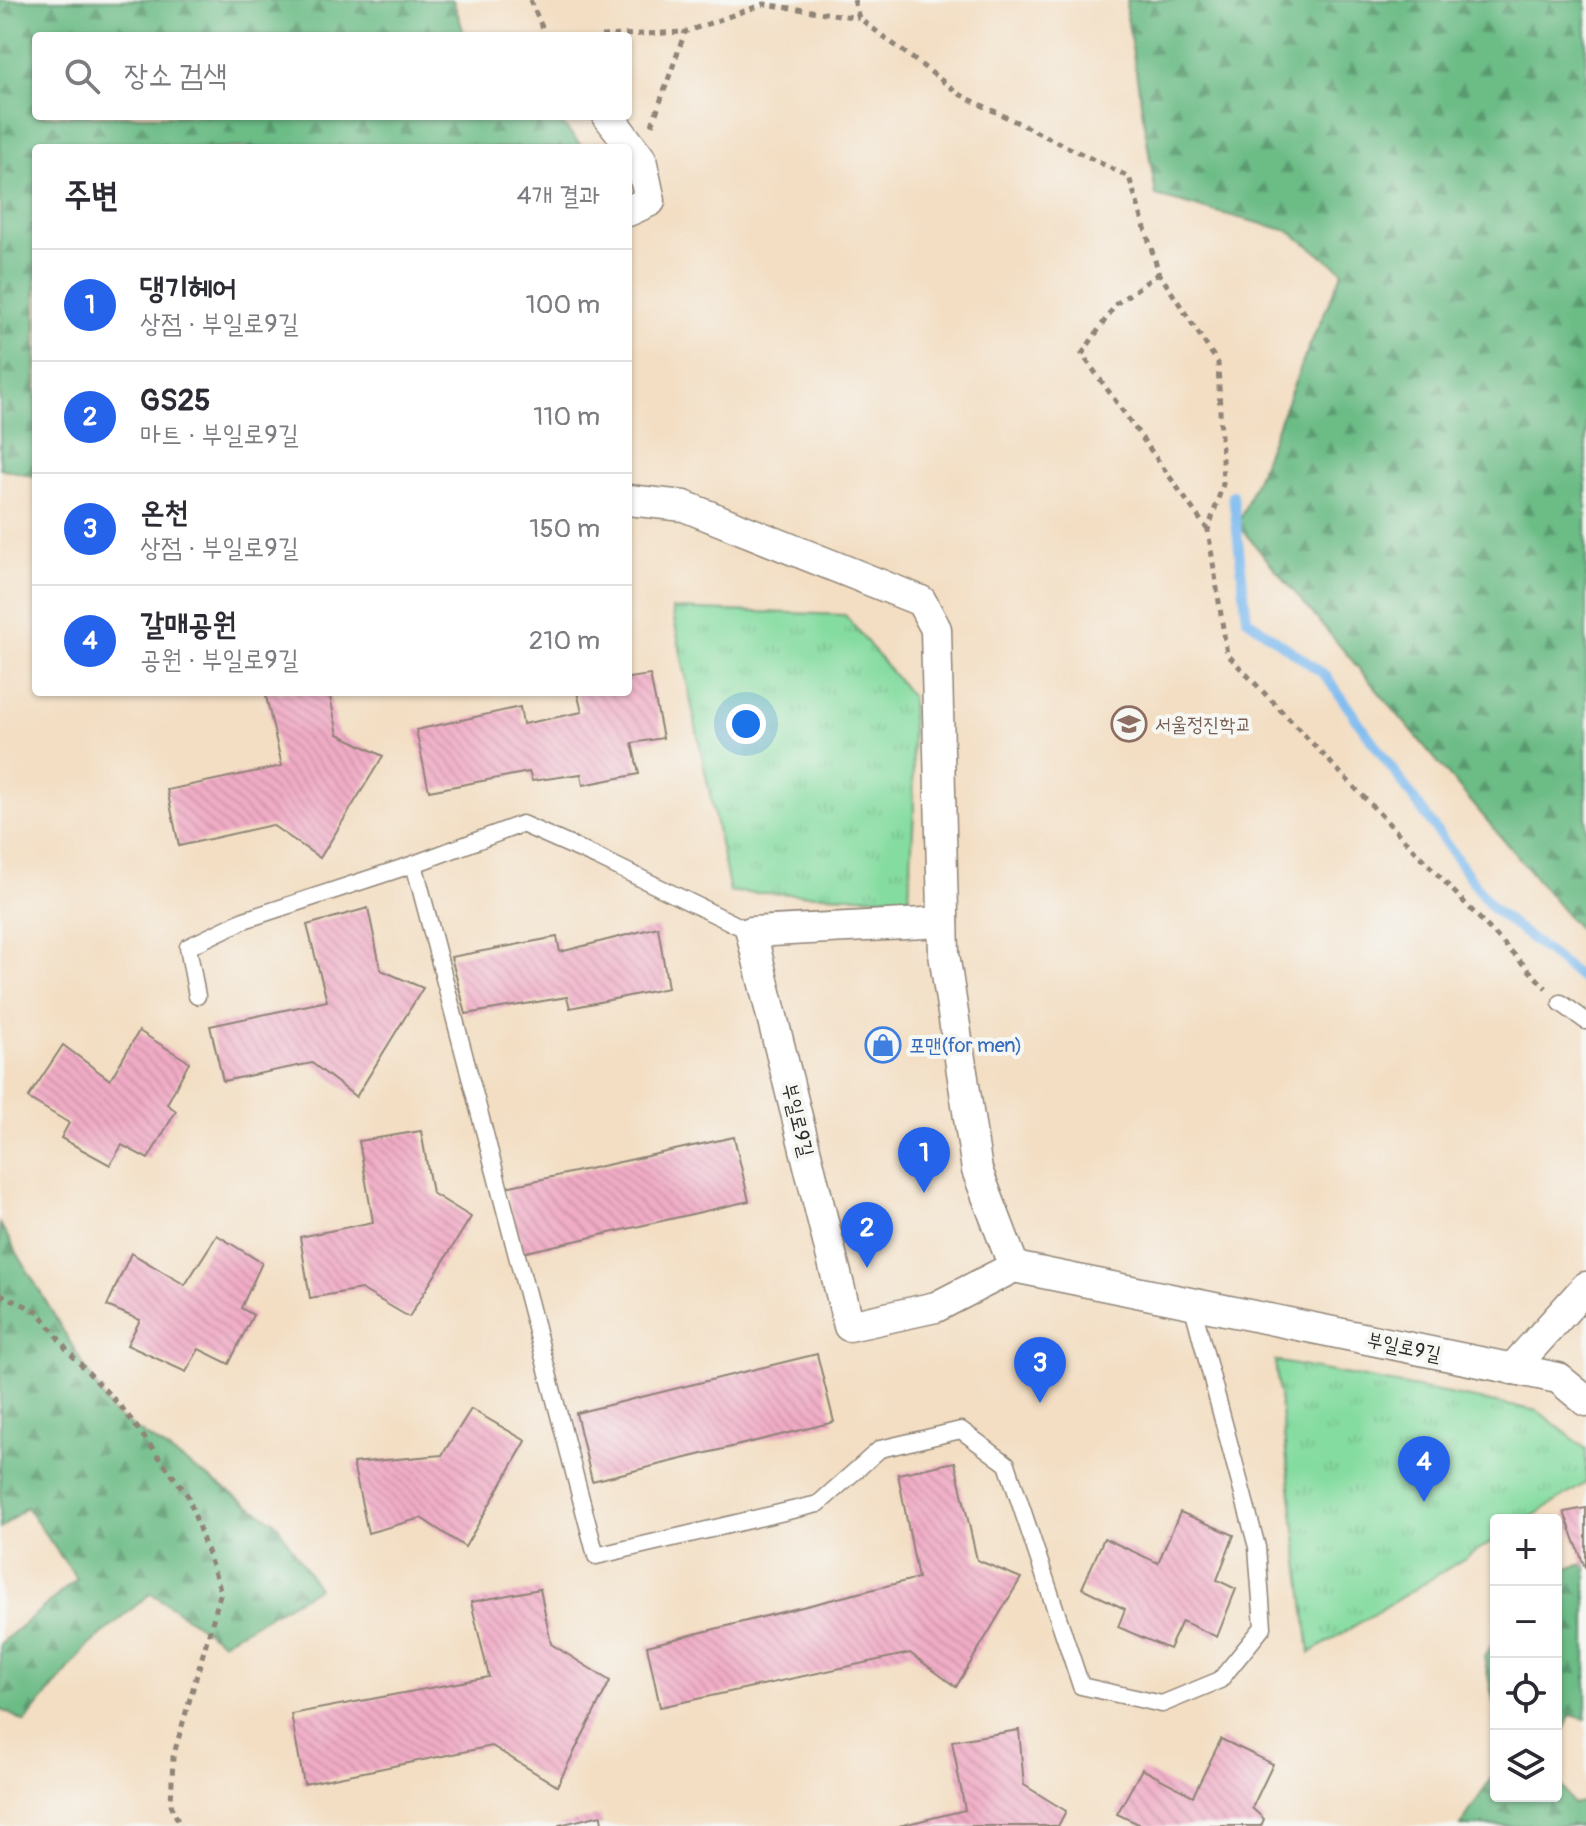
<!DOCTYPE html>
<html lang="ko">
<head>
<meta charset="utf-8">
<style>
	:root { --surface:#fff; --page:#f2f2f3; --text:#2b2b33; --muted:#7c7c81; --line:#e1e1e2; --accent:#2563eb }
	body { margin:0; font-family:Pangolin,"Poor Story",sans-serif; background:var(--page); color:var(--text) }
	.controls { position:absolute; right:24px; bottom:24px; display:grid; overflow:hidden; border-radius:8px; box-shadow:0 2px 6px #0004 }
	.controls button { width:72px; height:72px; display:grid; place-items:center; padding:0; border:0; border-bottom:2px solid var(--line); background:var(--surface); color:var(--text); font:40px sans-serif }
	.you { position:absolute; left:746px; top:724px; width:28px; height:28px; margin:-20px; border:6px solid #fff; border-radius:50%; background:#1a73e8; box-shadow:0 0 0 12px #1a73e833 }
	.badge { display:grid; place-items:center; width:52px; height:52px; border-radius:50%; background:var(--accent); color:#fff; font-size:26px; font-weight:700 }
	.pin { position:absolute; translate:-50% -66px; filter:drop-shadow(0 2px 4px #0008) }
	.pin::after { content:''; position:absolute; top:42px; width:28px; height:24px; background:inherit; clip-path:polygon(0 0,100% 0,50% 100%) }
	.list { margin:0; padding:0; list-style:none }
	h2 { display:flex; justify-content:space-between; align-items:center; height:104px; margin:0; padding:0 32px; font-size:34px }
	h2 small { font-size:26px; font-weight:400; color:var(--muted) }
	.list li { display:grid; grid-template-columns:52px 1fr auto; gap:24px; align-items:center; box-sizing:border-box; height:112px; padding:0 32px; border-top:2px solid var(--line) }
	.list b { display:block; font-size:30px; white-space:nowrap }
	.list p { margin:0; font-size:26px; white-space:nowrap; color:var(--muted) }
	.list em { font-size:26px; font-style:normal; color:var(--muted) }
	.icon { flex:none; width:44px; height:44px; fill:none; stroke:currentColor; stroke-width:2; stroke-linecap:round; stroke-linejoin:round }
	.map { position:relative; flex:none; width:1586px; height:1826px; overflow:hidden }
	.search { position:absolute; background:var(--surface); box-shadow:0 2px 6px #0004; left:32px; top:32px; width:600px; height:88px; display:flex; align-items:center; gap:20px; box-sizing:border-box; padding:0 28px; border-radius:8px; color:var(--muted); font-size:30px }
	.panel { position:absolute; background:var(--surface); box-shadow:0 2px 6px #0004; left:32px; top:144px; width:600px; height:552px; border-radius:8px }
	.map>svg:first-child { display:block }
	.forest { fill:url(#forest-firs); stroke:#4c7458; stroke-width:2 }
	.park { fill:url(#park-tufts); stroke:#588466; stroke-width:2 }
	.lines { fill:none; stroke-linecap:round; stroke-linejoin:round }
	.stream { stroke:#7bbaef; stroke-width:10 }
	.building { fill:url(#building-back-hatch) }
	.service-casing { stroke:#8f8477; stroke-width:19 }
	.minor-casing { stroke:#8f8477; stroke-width:33 }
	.path { stroke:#8f8477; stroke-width:5; stroke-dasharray:6 6; stroke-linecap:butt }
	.service { stroke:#fff; stroke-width:16 }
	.minor { stroke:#fff; stroke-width:30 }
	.labels { text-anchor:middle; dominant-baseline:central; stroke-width:8; stroke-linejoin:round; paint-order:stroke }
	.education-label { font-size:20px; fill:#785e54; stroke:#f6f6f2; text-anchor:start }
	.shop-label { font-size:20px; fill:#366cbe; stroke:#f6f6f2; text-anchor:start }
	.street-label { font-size:20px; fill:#2b2b2b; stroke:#f6f6f2 }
</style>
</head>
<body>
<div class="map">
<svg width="1586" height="1826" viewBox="0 0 1586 1826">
	<defs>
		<pattern id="forest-firs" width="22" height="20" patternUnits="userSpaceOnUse" patternTransform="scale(2)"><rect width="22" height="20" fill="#6cbc86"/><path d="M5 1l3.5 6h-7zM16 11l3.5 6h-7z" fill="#59996e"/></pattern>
		<pattern id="park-tufts" width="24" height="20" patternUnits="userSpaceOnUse" patternTransform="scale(2)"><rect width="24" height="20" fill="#85dca0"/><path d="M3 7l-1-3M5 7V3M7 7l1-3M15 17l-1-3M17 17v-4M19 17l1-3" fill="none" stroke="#73bd8a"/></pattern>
		<pattern id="building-back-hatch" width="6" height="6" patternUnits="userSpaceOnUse" patternTransform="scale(2)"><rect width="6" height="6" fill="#f0abc5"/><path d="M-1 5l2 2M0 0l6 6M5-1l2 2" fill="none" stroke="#ce93a9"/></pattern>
	</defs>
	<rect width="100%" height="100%" fill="#f6f6f2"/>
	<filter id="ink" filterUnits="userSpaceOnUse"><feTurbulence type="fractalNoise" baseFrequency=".0125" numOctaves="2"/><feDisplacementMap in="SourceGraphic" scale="16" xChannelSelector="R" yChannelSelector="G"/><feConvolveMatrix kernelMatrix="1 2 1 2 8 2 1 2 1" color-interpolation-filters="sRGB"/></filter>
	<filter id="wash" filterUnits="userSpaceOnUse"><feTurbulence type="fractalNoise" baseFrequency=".006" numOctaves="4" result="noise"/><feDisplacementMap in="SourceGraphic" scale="32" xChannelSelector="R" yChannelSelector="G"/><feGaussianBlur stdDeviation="1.8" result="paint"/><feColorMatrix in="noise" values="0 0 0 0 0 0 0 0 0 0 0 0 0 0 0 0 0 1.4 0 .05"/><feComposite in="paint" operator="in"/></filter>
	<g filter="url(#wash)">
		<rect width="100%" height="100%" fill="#f3dec3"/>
		<g class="forest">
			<polygon points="0,0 453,0 465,36 36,36 36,116 550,116 559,120 583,148 36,148 36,477 0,468"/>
			<polygon points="1127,0 1586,0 1586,938 1238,525 1306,354 1343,271 1289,231 1156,196 1126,10"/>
			<polygon points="0,1224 112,1413 276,1523 318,1588 222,1642 151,1593 89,1645 25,1722 0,1709 0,1644 77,1579 26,1507 0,1529"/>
			<polygon points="1586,1564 1586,1719 1570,1715 1556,1752 1556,1570"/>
			<polygon points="1496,1639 1496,1713 1484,1657"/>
			<polygon points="1496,1771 1496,1796 1556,1796 1556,1778 1573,1804 1586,1801 1586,1826 1460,1826"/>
		</g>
		<g class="park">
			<polygon points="672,609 845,615 911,696 914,813 909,898 730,892"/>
			<polygon points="1275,1361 1538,1411 1586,1449 1586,1483 1526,1520 1496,1520 1496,1539 1310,1653"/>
		</g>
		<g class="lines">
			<polyline class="stream" points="1233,495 1247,619 1325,675 1492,908 1586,982"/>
		</g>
		<g id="blocks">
			<g class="building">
				<polygon points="650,675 663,738 632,743 639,774 583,785 581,774 532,781 529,772 429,791 416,730 520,707 523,724 582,712 577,692 628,692 628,678"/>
				<polygon points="265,692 329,692 338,734 383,756 320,858 272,825 179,846 167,790 282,766"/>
				<polygon points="368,908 381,970 423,988 356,1097 312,1063 223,1081 210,1026 327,1001 307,925"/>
				<polygon points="658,927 668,988 570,1008 567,997 466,1014 451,957 557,937 560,952"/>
				<polygon points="139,1031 189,1062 167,1104 176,1111 148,1159 122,1145 110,1165 61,1138 69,1123 28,1098 63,1045 110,1080"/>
				<polygon points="421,1131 432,1193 471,1217 409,1317 361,1289 310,1298 300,1237 373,1222 359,1141"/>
				<polygon points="734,1137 749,1201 522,1253 506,1187"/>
				<polygon points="217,1235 262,1263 241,1308 253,1315 229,1364 199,1349 186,1372 127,1345 140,1320 107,1306 131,1253 185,1285"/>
				<polygon points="817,1354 834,1422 592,1481 576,1413"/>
				<polygon points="471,1409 526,1441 465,1547 421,1518 368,1533 353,1463 442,1455"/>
				<polygon points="955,1462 977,1560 1021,1578 956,1687 910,1653 660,1707 647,1646 918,1578 898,1474"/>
				<polygon points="1586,1508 1586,1570 1564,1512"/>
				<polygon points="1180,1512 1234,1535 1217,1580 1236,1589 1217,1637 1182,1621 1169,1649 1118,1627 1125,1609 1082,1588 1104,1538 1158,1563"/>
				<polygon points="540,1589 551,1644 610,1681 557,1786 492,1746 304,1784 291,1714 489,1677 471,1602"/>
				<polygon points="1019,1730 1024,1785 1066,1811 1058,1826 899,1826 965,1810 952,1741"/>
				<polygon points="1221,1739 1273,1764 1252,1808 1264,1819 1261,1826 1143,1826 1117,1814 1142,1769 1193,1796"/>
				<polygon points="601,1815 602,1826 559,1826 559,1825"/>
			</g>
		</g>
	</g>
	<g filter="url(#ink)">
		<use href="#blocks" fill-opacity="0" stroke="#8f8477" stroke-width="2"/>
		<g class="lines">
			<defs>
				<g id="service">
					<polyline points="751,932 599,858 522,824 414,864 596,1556 818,1504 880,1449 961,1430 1007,1464 1081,1686 1162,1704 1220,1680 1263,1627 1257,1547 1192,1304"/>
					<polyline points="197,996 188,947 244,920 414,864"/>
					<polyline points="1561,1003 1586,1021"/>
				</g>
				<g id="minor">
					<polyline points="608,116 641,159 650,201 628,211"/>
					<polyline points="628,500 684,506 921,601 936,629 944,954 977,1170 1014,1267 1558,1378 1586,1401"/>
					<polyline points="943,922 751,932 849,1326 936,1307 1014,1267"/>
					<polyline points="1512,1369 1586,1287"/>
				</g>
			</defs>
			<use href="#service" class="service-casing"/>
			<use href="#minor" class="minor-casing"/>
			<g class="path">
				<polyline points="530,0 546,36"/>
				<polyline points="854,0 859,18 961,95 1129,177 1159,273 1218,363 1223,484 1208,530 1227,654 1546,988"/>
				<polyline points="601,36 685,32"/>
				<polyline points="652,125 685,32 764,4 859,18"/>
				<polyline points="1159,273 1116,304 1082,354 1207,529"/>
				<polyline points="0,1294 39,1312 67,1350 123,1409 188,1496 221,1592 173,1757 171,1804 180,1826"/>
			</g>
			<use href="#service" class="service"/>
			<use href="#minor" class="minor"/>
		</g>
	</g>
	<defs>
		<symbol id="school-ring" viewBox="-11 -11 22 22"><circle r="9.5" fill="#f6f6f2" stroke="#8d6e63" stroke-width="1.5"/><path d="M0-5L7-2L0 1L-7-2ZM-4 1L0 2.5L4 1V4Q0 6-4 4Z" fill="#8d6e63"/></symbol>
		<symbol id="shop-ring" viewBox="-11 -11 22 22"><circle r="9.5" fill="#f6f6f2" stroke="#3f7fe0" stroke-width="1.5"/><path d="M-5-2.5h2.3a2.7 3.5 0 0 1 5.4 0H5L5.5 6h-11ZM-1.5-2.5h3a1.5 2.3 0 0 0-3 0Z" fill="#3f7fe0"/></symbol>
	</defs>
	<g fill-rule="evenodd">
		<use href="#school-ring" x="1109" y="704" width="40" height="40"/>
		<use href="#shop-ring" x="863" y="1025" width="40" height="40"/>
	</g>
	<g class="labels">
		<g class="education-label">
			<text x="1155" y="724">서울정진학교</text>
		</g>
		<g class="shop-label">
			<text x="909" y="1045">포맨(for men)</text>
		</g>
		<g class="street-label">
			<text transform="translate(798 1120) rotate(76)">부일로9길</text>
			<text transform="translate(1404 1347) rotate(12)">부일로9길</text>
		</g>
	</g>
</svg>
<div class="controls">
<button>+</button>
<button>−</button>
<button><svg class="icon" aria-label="locate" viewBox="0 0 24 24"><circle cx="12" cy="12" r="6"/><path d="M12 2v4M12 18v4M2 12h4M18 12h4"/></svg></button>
<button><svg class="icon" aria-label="layers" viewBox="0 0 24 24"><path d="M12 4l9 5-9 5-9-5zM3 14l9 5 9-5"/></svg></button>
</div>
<div class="you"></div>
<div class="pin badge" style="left:924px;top:1193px">1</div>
<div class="pin badge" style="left:867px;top:1268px">2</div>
<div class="pin badge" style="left:1040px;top:1403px">3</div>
<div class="pin badge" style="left:1424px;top:1502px">4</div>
<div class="search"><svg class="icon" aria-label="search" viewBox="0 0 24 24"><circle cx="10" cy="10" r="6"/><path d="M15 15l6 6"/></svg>장소 검색</div>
<section class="panel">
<h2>주변<small>4개 결과</small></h2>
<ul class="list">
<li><span class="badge">1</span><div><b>댕기헤어</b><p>상점 · 부일로9길</p></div><em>100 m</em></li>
<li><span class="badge">2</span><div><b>GS25</b><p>마트 · 부일로9길</p></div><em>110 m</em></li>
<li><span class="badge">3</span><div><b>온천</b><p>상점 · 부일로9길</p></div><em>150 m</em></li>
<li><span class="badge">4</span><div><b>갈매공원</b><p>공원 · 부일로9길</p></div><em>210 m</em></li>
</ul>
</section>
</div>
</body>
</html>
